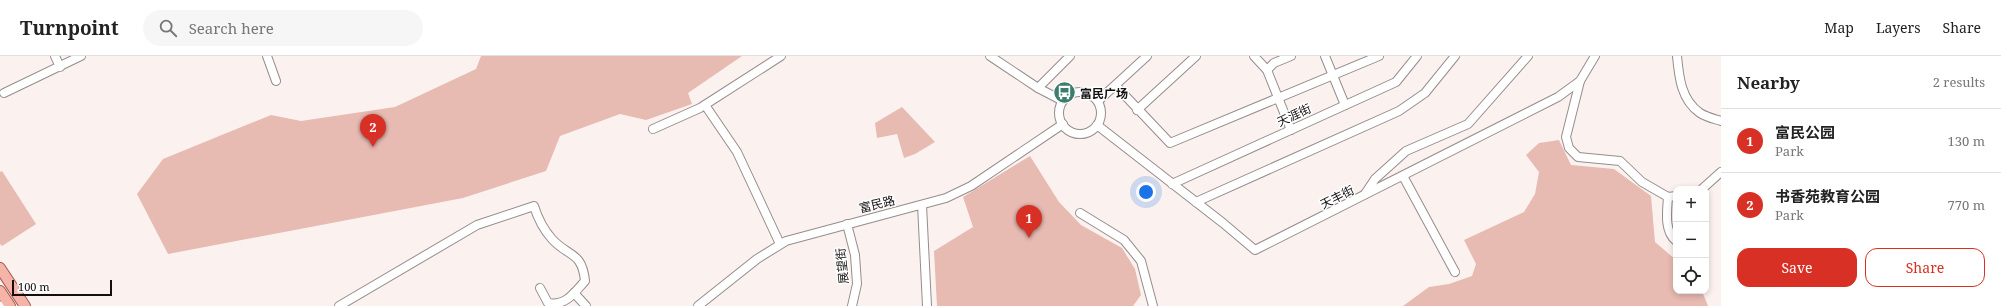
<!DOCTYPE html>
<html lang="en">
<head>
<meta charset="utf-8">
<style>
	:root { --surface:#fff; --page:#f6f6f6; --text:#222; --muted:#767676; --line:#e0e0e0; --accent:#d93025 }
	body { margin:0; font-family:"Noto Serif","Noto Sans SC",serif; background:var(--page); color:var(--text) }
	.controls { position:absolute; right:12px; bottom:12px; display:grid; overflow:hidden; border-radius:8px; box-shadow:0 2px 6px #0003 }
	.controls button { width:36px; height:36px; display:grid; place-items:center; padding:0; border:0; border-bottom:1px solid var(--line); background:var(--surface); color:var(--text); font:20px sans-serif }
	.scale { position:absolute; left:12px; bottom:10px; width:100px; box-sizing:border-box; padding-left:4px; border:2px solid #120f0f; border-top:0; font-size:11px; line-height:14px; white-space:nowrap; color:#120f0f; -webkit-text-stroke:3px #fff; paint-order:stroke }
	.you { position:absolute; left:1146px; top:136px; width:14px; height:14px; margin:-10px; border:3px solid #fff; border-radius:50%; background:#1a73e8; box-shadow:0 0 0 6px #1a73e833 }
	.badge { display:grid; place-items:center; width:26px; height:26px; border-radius:50%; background:var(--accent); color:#fff; font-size:13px; font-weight:700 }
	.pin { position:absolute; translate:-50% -33px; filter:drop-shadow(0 1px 2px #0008) }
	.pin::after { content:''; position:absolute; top:21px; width:14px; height:12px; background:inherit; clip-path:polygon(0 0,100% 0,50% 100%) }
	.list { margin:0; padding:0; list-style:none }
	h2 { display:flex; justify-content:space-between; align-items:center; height:52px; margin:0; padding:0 16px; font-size:17px }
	h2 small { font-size:13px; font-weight:400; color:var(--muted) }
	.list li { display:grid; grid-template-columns:26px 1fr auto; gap:12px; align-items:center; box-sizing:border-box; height:64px; padding:0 16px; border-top:1px solid var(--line) }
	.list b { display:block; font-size:15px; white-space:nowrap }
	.list p { margin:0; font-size:13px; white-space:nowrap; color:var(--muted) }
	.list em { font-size:13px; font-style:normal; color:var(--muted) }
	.actions { display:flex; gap:8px; padding:12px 16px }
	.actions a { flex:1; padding:9px 0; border:1px solid var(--accent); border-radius:12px; text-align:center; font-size:14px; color:var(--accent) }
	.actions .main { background:var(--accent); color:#fff }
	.icon { flex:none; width:22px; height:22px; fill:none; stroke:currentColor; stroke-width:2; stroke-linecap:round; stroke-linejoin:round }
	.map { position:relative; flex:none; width:1721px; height:250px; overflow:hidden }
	header { display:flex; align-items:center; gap:24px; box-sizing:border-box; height:56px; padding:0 20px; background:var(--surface); border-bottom:1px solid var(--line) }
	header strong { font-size:19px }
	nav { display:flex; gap:22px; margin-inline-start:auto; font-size:14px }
	.search { width:280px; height:36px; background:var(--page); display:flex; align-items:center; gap:10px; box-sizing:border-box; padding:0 14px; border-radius:22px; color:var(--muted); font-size:15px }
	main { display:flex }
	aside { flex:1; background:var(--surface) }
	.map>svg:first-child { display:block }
	.green { fill:#e7bab2 }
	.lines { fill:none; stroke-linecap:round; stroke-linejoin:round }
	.minor-casing { stroke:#958d8c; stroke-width:10 }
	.major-casing { stroke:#a25a4d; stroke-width:12 }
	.minor { stroke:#fff; stroke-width:8 }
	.major { stroke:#f6b4a9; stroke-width:10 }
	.labels { text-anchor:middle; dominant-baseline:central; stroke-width:3; stroke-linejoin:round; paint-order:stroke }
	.poi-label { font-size:12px; font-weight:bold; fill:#120f0f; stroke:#fff; text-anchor:start }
	.street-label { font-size:12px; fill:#120f0f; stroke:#fff }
</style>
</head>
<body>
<header>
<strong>Turnpoint</strong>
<div class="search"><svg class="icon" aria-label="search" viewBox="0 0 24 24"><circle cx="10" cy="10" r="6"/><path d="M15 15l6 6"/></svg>Search here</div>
<nav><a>Map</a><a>Layers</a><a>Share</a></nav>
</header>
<main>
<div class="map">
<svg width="1721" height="250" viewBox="0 0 1721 250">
	<rect width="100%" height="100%" fill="#fbf2f0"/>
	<g class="green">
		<polygon points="481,0 742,0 688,37 692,48 646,64 620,58 560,80 546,115 463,142 168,198 137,138 163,103 271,59 301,65 395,51 476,13"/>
		<polygon points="902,51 935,86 915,98 904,102 897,78 877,82 875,67"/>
		<polygon points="1559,84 1571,109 1614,113 1651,140 1655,186 1676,204 1676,235 1702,235 1708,250 1403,250 1429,231 1449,228 1472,220 1476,208 1464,184 1524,156 1535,138 1539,116 1526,99 1539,87"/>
		<polygon points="1030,100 1059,146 1081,169 1122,192 1135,213 1141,239 1133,250 937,250 934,195 973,171 963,141"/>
		<polygon points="2,115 36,168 2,190 0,188 0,116"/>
	</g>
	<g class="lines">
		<defs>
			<g id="minor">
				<polyline points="55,0 60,11"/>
				<polyline points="267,0 276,25"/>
				<polyline points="990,0 1038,32 1063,45"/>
				<polyline points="1254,0 1267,14 1291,74"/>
				<polyline points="1325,0 1345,49"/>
				<path d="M1677,0C1679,21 1681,44 1700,57C1706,61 1715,63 1721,65"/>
				<polyline points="1267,14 1274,7 1291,0"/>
				<polyline points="1580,25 1566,81 1569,92 1578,101 1620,105 1642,126 1668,141 1676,140"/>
				<polyline points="1116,30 1170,87 1379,0"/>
				<polyline points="1038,32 1070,0"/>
				<circle cx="1080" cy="57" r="21"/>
				<polyline points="4,37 81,0"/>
				<polyline points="1098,45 1147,0"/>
				<polyline points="705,49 737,96 780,188"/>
				<polyline points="1137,54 1196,0"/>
				<polyline points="1097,69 1223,167 1255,194 1558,41 1580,25 1595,0"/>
				<polyline points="653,73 700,52 781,0"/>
				<polyline points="1403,120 1455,216"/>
				<polyline points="1172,128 1396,26 1417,0"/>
				<polyline points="1702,133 1721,116"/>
				<polyline points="1365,138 1375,123 1406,95 1468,68 1528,0"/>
				<path d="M1668,141C1667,156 1664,175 1676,185"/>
				<polyline points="1196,146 1399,55 1425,37 1455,0"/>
				<polyline points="922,149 927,250"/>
				<polyline points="1080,157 1124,184 1141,205 1153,250"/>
				<polyline points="847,168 855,199 857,228 852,250"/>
				<polyline points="574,237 586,250"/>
				<polyline points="0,250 8,247"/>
				<path d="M339,250L477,169L534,150C538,163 543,173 552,183C568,201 582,195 585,225C574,237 566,250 548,247L540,232"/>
				<polyline points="698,250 757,203 786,185 946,142 971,130 1063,68"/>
			</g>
			<g id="major">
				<polyline points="0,212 25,250"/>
				<polyline points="0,235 10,250"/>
			</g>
		</defs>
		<use href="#minor" class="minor-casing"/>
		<use href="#major" class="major-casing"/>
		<use href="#minor" class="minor"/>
		<use href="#major" class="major"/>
	</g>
	<defs>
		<symbol id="bus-disc" viewBox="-11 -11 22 22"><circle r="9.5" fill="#3c7d6c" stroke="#fff"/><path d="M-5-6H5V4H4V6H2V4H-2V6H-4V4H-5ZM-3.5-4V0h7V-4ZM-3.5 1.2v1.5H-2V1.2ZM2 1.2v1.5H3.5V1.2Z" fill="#fff"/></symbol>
	</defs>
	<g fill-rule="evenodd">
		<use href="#bus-disc" x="1052" y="24" width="25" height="25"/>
	</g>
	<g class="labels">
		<g class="poi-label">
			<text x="1080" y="37">富民广场</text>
		</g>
		<g class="street-label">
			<text transform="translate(1294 59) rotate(-25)">天涯街</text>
			<text transform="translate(1337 141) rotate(-27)">天丰街</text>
			<text transform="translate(877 148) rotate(-14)">富民路</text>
			<text transform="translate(842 210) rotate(-96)">展望街</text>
		</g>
	</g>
</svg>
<div class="controls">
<button>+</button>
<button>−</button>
<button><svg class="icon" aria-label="locate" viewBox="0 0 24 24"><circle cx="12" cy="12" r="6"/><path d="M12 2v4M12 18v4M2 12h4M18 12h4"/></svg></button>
</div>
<div class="scale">100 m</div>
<div class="you"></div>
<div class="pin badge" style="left:1029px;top:182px">1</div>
<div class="pin badge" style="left:373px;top:91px">2</div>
</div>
<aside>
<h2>Nearby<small>2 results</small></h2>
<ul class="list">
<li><span class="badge">1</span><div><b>富民公园</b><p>Park</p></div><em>130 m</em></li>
<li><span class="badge">2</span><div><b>书香苑教育公园</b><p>Park</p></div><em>770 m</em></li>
</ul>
<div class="actions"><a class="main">Save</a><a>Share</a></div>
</aside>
</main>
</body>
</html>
